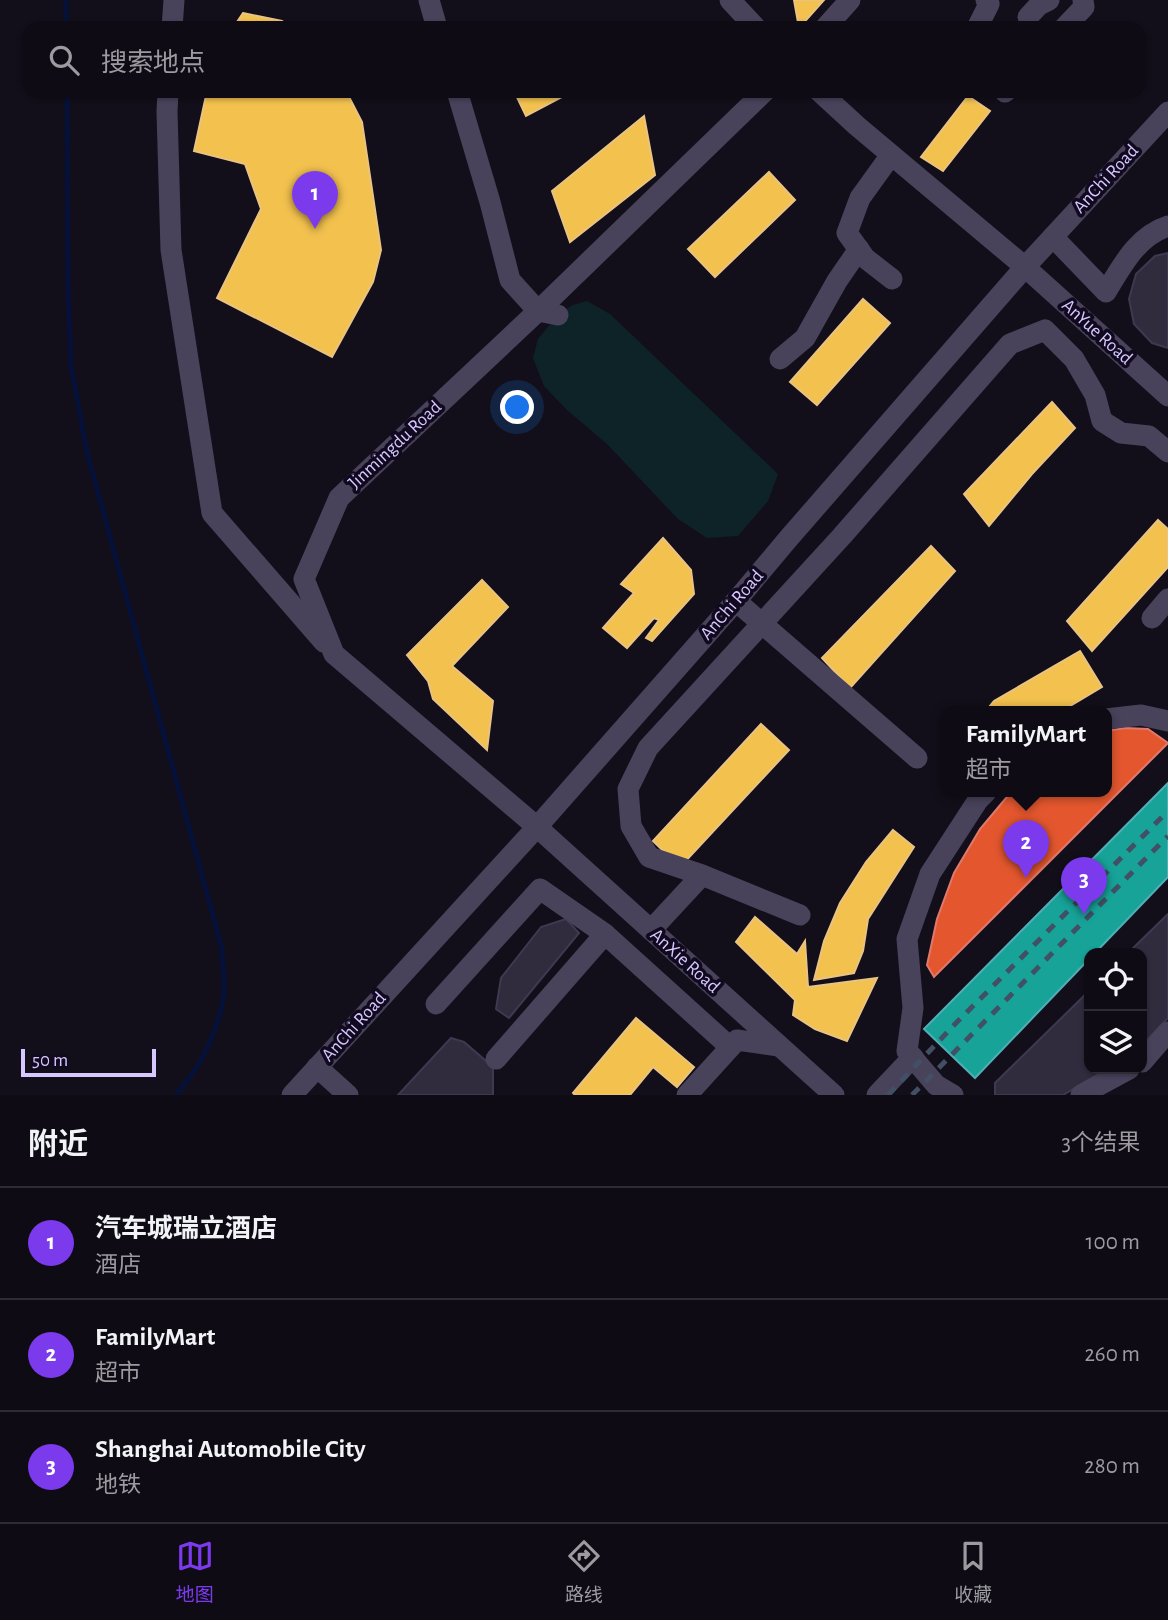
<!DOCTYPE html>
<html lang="zh">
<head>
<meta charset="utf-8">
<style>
	:root { --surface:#0e0b14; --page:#1c1922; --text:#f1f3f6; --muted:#9b9ba0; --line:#2e2b34; --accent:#7c3aed }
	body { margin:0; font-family:"Alegreya Sans","Noto Sans SC",sans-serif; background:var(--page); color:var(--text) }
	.controls { position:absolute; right:21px; bottom:21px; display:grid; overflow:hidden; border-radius:14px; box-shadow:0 2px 5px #0004 }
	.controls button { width:63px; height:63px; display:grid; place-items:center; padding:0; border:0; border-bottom:2px solid var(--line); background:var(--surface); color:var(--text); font:35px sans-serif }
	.scale { position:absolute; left:21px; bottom:18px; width:135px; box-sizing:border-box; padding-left:7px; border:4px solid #d6c8ff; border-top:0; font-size:19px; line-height:24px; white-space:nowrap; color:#d6c8ff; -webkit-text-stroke:5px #110a1f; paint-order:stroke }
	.you { position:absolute; left:518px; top:408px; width:24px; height:24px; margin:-18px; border:5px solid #fff; border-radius:50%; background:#1a73e8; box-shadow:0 0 0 10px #1a73e833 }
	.badge { display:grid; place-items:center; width:46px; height:46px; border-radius:50%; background:var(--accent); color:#fff; font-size:23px; font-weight:700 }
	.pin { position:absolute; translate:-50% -58px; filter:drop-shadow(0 2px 4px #0008) }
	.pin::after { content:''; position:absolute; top:37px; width:24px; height:21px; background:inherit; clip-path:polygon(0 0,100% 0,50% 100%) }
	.popup { position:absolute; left:940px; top:706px; width:172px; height:91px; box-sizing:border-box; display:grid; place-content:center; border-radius:14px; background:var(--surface); filter:drop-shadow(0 2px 5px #0005); font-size:23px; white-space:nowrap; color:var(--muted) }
	.popup b { font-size:26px; color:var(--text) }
	.popup::after { content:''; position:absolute; left:50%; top:100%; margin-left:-14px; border:14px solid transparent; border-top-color:var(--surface) }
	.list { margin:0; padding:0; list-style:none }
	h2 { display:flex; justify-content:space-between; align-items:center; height:91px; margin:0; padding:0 28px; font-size:30px }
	h2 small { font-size:23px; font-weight:400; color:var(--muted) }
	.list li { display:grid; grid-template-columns:46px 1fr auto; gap:21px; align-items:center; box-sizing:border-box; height:112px; padding:0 28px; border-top:2px solid var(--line) }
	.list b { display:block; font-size:26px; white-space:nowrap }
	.list p { margin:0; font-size:23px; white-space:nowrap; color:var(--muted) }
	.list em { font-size:23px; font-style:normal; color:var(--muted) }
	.icon { flex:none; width:38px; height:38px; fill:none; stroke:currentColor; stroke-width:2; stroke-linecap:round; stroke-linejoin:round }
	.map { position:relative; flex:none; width:1168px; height:1095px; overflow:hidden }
	.search { position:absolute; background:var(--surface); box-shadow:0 2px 5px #0004; left:21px; right:21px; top:21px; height:77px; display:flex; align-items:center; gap:18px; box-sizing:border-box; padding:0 24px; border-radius:21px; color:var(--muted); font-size:26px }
	.sheet { height:427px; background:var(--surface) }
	nav { display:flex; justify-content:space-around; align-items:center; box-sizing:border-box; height:98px; border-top:2px solid var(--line); background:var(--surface); font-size:19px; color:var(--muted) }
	nav a { display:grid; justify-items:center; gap:4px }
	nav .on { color:var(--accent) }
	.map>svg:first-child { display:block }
	.green { fill:#0e2327 }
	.homes { fill:#f2c14e; stroke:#eac383; stroke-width:2 }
	.shops { fill:#e4572e; stroke:#e0796d; stroke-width:2 }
	.public { fill:#17a398; stroke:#50aeb7; stroke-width:2 }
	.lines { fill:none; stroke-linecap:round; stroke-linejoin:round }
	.stream { stroke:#06113a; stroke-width:5 }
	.building { fill:#312b3e; stroke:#403850; stroke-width:2 }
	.minor { stroke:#48435b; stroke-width:21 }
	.rail { stroke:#415065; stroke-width:5; stroke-dasharray:10 9; stroke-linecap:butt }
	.labels { text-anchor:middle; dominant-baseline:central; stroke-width:7; stroke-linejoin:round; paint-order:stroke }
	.street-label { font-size:19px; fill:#d6c8ff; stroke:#110a1f }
</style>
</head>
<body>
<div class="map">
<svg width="1168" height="1095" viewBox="0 0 1168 1095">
	<rect width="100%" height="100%" fill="#120f1a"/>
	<polygon class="green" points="587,301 610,314 778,474 768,501 738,536 707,538 678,519 607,444 567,410 544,386 533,358 538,339 558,315 573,305"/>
	<g class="homes">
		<polygon points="794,0 824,0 799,28"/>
		<polygon points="243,13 282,21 291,28 233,28"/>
		<polygon points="207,91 346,91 362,122 381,250 373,282 332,357 217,298 261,209 245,164 194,151"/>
		<polygon points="514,91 573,91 526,116"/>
		<polygon points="968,96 990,111 943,171 921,157"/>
		<polygon points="644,116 655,175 570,242 552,191"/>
		<polygon points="769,172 795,200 715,277 688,249"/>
		<polygon points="863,299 890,323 817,405 790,382"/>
		<polygon points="1052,402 1075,428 1032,474 989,526 964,494"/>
		<polygon points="1158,520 1168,529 1168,567 1092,651 1067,621"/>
		<polygon points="663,538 691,570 694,594 652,641 646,638 659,620 654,618 627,648 603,628 634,593 621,584"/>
		<polygon points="931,546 955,571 850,688 822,658"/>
		<polygon points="482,580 508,607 452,666 493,701 487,750 433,699 428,681 407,655"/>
		<polygon points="1080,651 1102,687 1060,712 985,712 994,701"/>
		<polygon points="761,724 789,750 680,867 653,841"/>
		<polygon points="893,830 914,847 868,919 863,951 854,973 814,980 824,941 840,903 866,862"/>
		<polygon points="755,917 797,954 805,941 808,987 877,978 847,1041 815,1029 793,1015 795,1000 736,942"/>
		<polygon points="636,1018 694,1067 677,1087 653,1067 630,1095 575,1095 573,1093"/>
	</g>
	<polygon class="shops" points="1125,728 1148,729 1168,743 934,977 927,965 937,919 954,873 980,829 1011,792 1106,792 1106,731"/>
	<polygon class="public" points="1168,783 1168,877 1095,953 1089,953 1089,959 975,1078 924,1029"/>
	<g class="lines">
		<g class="stream">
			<polyline points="66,0 66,28"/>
			<path d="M67,91L68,288L71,366L87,452L222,949C222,963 225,979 224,993C219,1030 201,1067 176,1095"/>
		</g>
	</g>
	<g class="building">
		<polygon points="1168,253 1168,348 1152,343 1134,324 1129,299 1136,274 1155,256"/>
		<polygon points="1168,914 1168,1018 1142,1045 1142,953 1128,953"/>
		<polygon points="566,919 579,933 509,1018 496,1009 501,978 541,927"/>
		<polygon points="1089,991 1089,1069 1107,1069 1063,1095 995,1095 995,1083"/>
		<polygon points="451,1038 464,1042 493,1067 493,1095 398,1095"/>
	</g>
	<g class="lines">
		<g class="minor">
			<polyline points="429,0 437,28"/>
			<polyline points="730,0 756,28"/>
			<polyline points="1028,17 1039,5 1049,0"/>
			<polyline points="172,28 174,0"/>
			<polyline points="825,28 850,0"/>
			<polyline points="977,28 989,4 986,0"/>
			<polyline points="1064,28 1084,7 1083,0"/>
			<polyline points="168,91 167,112 171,250 212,513 324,642"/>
			<polyline points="457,91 490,202 510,280 538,311 558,315"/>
			<polyline points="765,91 538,311 339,498 304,579 334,654 537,827 834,1095"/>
			<polyline points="819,91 857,126 1025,267 1168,396"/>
			<polyline points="1005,92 1006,91"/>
			<polyline points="891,155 860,198 847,233 865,258 892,279"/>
			<path d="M1053,237L1106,292C1122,266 1137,236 1168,226"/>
			<polyline points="780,359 805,338 837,281 859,249"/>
			<polyline points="736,601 917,758"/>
			<polyline points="1152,618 1168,599"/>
			<polyline points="1106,719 1141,715 1168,721"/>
			<polyline points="800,915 702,875 649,857 631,826 628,789 648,748 842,536 1010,344 1045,330 1074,359 1095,395 1102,421 1121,433 1149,436 1168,452"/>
			<polyline points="651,930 702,875"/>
			<polyline points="436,1004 540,889 605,934"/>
			<polyline points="496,1059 605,934 730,1047"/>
			<polyline points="1142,1062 1168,1032"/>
			<polyline points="317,1067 348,1095"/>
			<polyline points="292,1095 537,827 736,601 788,539 1025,267 1168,112"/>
			<polyline points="687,1095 737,1040 779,1046"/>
			<polyline points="877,1095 913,1057"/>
			<polyline points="953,1095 936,1085 907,1051 913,1008 907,939 930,874 978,800 986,792"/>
			<polyline points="1081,1095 1129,1069"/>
		</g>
		<g class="rail">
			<polyline points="888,1095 956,1023 1168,811"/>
			<polyline points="912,1095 1168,836"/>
		</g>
	</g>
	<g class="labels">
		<g class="street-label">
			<text transform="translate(1106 179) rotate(-47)">AnChi Road</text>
			<text transform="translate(1097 332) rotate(42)">AnYue Road</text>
			<text transform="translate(395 445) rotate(-43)">Jinmingdu Road</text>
			<text transform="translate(732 605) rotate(-49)">AnChi Road</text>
			<text transform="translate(685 961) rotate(42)">AnXie Road</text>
			<text transform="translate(354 1027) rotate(-48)">AnChi Road</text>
		</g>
	</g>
</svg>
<div class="controls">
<button><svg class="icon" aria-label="locate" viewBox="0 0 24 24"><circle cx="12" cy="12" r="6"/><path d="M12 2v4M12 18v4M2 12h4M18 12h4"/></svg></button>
<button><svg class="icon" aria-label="layers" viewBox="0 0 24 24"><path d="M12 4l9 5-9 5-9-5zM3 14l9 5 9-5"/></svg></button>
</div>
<div class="scale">50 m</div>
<div class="you"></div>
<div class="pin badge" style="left:315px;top:229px">1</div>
<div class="pin badge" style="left:1026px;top:878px">2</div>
<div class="popup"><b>FamilyMart</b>超市</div>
<div class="pin badge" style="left:1084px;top:915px">3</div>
<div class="search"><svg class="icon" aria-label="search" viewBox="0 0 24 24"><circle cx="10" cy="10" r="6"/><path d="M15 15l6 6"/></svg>搜索地点</div>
</div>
<section class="sheet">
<h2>附近<small>3个结果</small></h2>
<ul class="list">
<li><span class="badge">1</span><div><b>汽车城瑞立酒店</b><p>酒店</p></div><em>100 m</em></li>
<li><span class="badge">2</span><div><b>FamilyMart</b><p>超市</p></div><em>260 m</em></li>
<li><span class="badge">3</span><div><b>Shanghai Automobile City</b><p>地铁</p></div><em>280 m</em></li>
</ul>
</section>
<nav>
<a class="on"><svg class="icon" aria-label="map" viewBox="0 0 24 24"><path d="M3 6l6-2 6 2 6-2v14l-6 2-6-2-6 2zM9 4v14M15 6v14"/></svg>地图</a>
<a><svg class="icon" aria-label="directions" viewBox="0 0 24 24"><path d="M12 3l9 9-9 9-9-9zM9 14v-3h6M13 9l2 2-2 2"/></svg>路线</a>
<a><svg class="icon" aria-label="saved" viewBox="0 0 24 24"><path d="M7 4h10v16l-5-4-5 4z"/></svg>收藏</a>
</nav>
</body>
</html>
